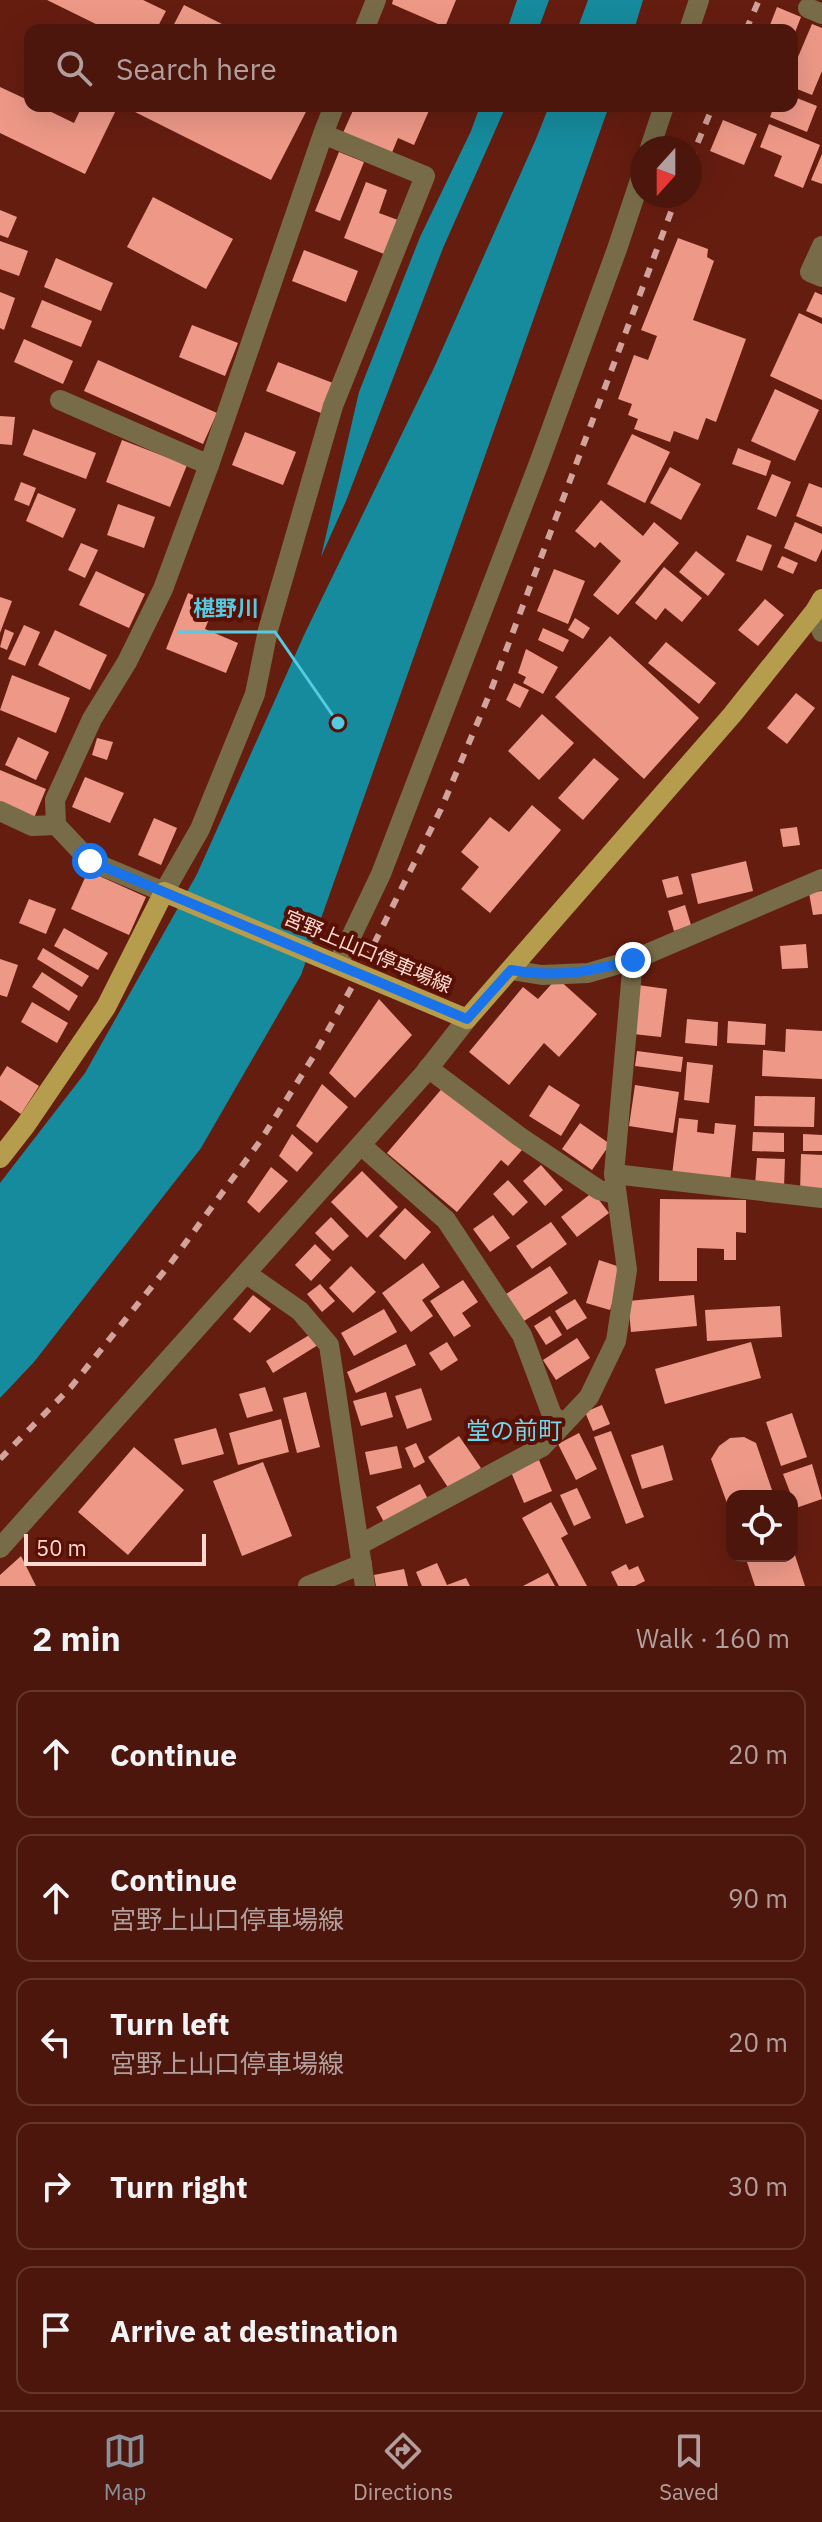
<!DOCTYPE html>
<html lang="en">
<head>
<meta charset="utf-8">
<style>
	:root { --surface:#4c160c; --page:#531f15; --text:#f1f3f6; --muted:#b29f9d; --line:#63352d; --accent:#8c9099 }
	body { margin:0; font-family:"IBM Plex Sans","Noto Sans JP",sans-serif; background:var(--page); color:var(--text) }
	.controls { position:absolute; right:24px; bottom:24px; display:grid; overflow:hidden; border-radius:16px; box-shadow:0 8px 32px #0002 }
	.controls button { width:72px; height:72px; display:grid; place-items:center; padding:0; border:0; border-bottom:2px solid var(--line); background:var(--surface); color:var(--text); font:40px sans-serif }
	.compass { position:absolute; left:630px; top:136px; width:72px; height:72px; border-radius:50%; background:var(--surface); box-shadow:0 8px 32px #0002; rotate:201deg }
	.scale { position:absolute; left:24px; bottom:20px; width:182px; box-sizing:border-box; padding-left:8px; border:4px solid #fed9d1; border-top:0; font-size:22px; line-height:28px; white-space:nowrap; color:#fed9d1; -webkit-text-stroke:6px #581005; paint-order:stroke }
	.stop { position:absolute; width:24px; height:24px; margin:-18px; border:6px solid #1a73e8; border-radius:50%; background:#fff }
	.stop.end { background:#1a73e8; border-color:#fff; box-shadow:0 2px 8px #0008 }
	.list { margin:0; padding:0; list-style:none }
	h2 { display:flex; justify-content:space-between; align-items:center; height:104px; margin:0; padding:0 32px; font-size:34px }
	h2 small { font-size:26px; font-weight:400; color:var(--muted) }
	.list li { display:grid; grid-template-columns:52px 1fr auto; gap:24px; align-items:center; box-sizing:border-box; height:128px; margin:0 16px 16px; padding:0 16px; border:2px solid var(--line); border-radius:16px }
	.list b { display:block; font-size:30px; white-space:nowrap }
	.list p { margin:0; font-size:26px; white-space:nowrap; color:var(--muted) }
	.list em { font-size:26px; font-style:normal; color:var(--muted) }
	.icon { flex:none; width:44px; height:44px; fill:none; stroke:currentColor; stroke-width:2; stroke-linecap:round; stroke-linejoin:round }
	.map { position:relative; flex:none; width:822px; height:1586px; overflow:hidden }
	.search { position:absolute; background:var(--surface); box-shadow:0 8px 32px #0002; left:24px; right:24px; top:24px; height:88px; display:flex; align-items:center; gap:20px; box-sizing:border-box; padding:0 28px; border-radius:16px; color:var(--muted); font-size:30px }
	.sheet { height:824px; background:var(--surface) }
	nav { display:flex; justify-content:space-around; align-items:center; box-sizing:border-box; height:112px; border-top:2px solid var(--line); background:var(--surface); font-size:22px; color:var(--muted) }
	nav a { display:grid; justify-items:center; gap:4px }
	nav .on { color:var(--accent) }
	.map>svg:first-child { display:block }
	.water { fill:#168b9d }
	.building { fill:#e98 }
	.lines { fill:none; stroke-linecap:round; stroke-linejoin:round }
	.minor { stroke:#786c48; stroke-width:20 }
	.major { stroke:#b69d4e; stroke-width:20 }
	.rail { stroke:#d2a39a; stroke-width:6; stroke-dasharray:10 10; stroke-linecap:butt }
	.route { stroke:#1a73e8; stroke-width:10 }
	.labels { text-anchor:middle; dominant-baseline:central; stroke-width:8; stroke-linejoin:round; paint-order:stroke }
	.street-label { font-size:20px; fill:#fed9d1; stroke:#581005 }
	.quarter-label { font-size:24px; fill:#70d7ec; stroke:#581005 }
	.leader { fill:none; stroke:#55cae0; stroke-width:3 }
	.callout-dot { fill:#55cae0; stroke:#581005; stroke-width:3 }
	.callout-label { font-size:22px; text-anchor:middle; font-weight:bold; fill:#55cae0; stroke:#581005; stroke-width:8; stroke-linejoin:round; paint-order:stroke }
</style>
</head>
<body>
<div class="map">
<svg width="822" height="1586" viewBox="0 0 822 1586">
	<rect width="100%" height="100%" fill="#651d10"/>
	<g class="water">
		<polygon points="517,0 549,0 538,30 507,30"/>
		<polygon points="588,0 643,0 634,30 577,30"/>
		<polygon points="480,106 506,106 443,248 346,501 321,557 359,392 420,237 471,131"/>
		<polygon points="549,106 609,106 301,975 201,1148 34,1362 0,1398 0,1183 85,1073 197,874 305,633 433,370 536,139"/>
	</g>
	<g class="building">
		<polygon points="47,0 143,0 166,11 156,30 108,30"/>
		<polygon points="393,0 456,0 445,27 392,4"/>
		<polygon points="184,5 234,30 171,30"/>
		<polygon points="777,7 801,17 792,40 792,30 768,30"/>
		<polygon points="812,24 822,28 822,71 812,95 792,87 792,71"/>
		<polygon points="0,87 30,101 30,106 39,106 74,123 82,106 118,106 85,174 0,133"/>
		<polygon points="792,96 817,106 807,132 770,117 774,106 792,106"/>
		<polygon points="133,106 309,106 271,180 131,110"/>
		<polygon points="355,106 431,106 414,145 398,138 391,155 342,135"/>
		<polygon points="723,120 757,134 744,165 710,151"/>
		<polygon points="769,124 820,145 803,188 774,176 782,156 760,147"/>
		<polygon points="339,152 364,162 340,221 315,211"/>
		<polygon points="822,154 822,184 811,180"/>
		<polygon points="366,182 387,190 379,213 398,220 384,254 344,238"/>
		<polygon points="153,197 233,239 206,289 127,247"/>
		<polygon points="0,210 17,217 8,238 0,235"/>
		<polygon points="678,238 708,249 707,257 714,261 693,320 746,339 716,422 706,418 698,440 674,431 670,442 634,429 638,419 628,415 632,404 618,399 634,355 648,360 657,336 641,330"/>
		<polygon points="0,241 28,251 19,276 0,269"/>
		<polygon points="304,250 358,271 346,302 292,281"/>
		<polygon points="56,258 113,283 101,311 44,287"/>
		<polygon points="0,292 15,298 4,330 0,328"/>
		<polygon points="815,292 822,295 822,318 806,311"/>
		<polygon points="42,300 92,321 81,347 31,327"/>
		<polygon points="799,313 822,324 822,400 770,376"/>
		<polygon points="192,325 238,343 225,376 179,357"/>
		<polygon points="24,339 73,361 63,384 14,362"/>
		<polygon points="98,360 217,413 203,444 84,391"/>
		<polygon points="278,362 333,383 321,413 266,391"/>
		<polygon points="775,389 819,410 795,461 751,441"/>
		<polygon points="0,416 15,417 12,445 0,444"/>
		<polygon points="33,429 96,453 86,479 23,455"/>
		<polygon points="245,432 296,452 283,485 232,465"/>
		<polygon points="632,434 670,452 645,503 607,484"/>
		<polygon points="122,440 187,465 170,507 106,482"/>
		<polygon points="738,448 771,461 766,476 732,464"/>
		<polygon points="670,467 701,484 681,520 650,503"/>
		<polygon points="772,474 791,482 776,517 757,509"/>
		<polygon points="21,482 36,488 29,506 14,500"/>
		<polygon points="809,483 822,488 822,527 796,516"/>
		<polygon points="38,493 76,509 63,538 26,521"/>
		<polygon points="601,500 643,536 654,522 679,543 618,615 593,595 621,561 600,542 595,548 575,531"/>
		<polygon points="118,504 155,517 144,548 107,535"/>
		<polygon points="795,522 822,534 822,549 816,562 784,548"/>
		<polygon points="747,535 772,545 762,571 736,561"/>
		<polygon points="81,543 98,550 85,578 68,570"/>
		<polygon points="696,551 725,574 708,596 679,572"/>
		<polygon points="782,556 798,563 793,574 777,567"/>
		<polygon points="664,567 702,598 682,622 665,608 656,620 635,603"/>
		<polygon points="554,569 585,581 568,624 537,611"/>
		<polygon points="96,571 145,594 129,628 79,605"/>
		<polygon points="188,593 215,604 205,629 238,643 226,673 166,649"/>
		<polygon points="0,597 12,601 0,633"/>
		<polygon points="765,599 784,615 758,646 738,630"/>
		<polygon points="575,618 590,628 583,639 568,630"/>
		<polygon points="24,625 40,632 25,666 8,659"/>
		<polygon points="543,628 569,640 563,652 538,640"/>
		<polygon points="5,629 14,633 7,650 0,647"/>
		<polygon points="55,630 107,655 90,690 38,665"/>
		<polygon points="610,636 699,718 644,779 555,697"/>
		<polygon points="666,642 716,683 699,704 648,663"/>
		<polygon points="526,649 558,667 543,694 523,683 526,677 518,673"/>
		<polygon points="12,675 70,698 56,733 0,710"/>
		<polygon points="514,683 529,690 520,708 506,700"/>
		<polygon points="796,693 815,708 787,744 767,728"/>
		<polygon points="542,714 574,743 539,780 508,751"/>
		<polygon points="18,737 49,752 36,780 5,765"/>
		<polygon points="97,738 113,742 107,760 92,755"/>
		<polygon points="594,758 619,779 583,820 558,798"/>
		<polygon points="0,770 46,789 34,818 0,804"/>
		<polygon points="85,777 124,793 110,823 72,807"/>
		<polygon points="532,805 561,830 490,913 461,889 479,867 461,852 490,817 509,832"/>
		<polygon points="154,818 177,828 161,865 138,855"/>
		<polygon points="797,827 800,845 783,847 780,829"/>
		<polygon points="746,861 753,891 698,904 691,874"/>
		<polygon points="88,871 146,897 129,935 71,909"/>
		<polygon points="678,876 683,894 667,898 662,880"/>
		<polygon points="822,891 822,914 813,915 809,893"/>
		<polygon points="29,899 56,909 46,934 19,923"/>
		<polygon points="685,905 691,925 674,931 668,911"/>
		<polygon points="64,928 108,953 98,970 54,946"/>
		<polygon points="806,944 808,968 782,969 780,946"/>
		<polygon points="43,948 89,976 82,987 37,959"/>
		<polygon points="0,959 18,965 7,997 0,995"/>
		<polygon points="42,972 78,996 69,1011 32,987"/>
		<polygon points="557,978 597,1014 559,1057 544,1043 509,1085 469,1052 523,987 538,999"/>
		<polygon points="638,985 667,989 661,1037 633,1034"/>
		<polygon points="379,999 412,1035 355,1098 329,1073"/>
		<polygon points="32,1002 68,1023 57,1043 21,1022"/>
		<polygon points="687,1019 718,1022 717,1046 685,1043"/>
		<polygon points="728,1021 766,1024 765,1045 727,1043"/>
		<polygon points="786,1029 822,1031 822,1079 762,1076 763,1050 785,1052"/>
		<polygon points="637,1051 683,1057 681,1072 635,1066"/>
		<polygon points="687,1062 713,1065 709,1103 684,1100"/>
		<polygon points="7,1066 39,1086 21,1114 0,1100 0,1077"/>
		<polygon points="322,1084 348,1107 317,1143 296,1126"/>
		<polygon points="445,1085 522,1150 508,1166 501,1160 457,1212 387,1153"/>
		<polygon points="549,1085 580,1105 561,1136 529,1116"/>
		<polygon points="635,1085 679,1092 673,1133 629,1126"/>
		<polygon points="755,1096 815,1097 814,1127 754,1126"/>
		<polygon points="679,1118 698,1120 697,1132 714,1134 715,1123 736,1125 730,1182 672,1175"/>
		<polygon points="580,1123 610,1144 592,1170 562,1149"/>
		<polygon points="753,1132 784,1133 784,1152 752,1151"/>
		<polygon points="292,1134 313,1153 297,1172 279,1156"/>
		<polygon points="803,1134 822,1135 822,1151 803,1151"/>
		<polygon points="801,1154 822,1155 822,1194 800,1193"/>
		<polygon points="757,1158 785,1159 784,1187 755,1186"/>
		<polygon points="541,1165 563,1190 545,1206 523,1181"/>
		<polygon points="271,1167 288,1181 259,1213 247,1202"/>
		<polygon points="362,1171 398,1207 367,1238 331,1202"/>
		<polygon points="508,1180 528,1202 513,1216 493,1194"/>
		<polygon points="593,1192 609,1213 577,1237 561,1217"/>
		<polygon points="660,1199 746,1200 746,1233 736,1232 736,1260 724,1260 724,1249 697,1248 697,1281 659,1281"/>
		<polygon points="405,1208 431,1232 405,1260 379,1236"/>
		<polygon points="493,1215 510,1238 490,1252 473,1229"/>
		<polygon points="331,1217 349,1236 333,1251 315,1233"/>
		<polygon points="551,1222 567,1244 532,1269 516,1246"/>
		<polygon points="315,1244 331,1260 311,1281 295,1265"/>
		<polygon points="599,1260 623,1268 610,1310 586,1303"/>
		<polygon points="423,1263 440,1287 422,1300 433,1316 411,1332 382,1293"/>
		<polygon points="351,1266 376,1292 353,1313 329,1288"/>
		<polygon points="550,1266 568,1293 524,1321 506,1294"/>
		<polygon points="463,1280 478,1302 462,1313 471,1326 454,1337 430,1301"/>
		<polygon points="320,1284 335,1301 322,1312 307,1294"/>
		<polygon points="253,1295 271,1309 250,1333 233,1319"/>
		<polygon points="694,1295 697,1326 631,1332 628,1301"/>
		<polygon points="575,1299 587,1318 567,1330 555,1311"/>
		<polygon points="780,1306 782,1337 707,1341 705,1310"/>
		<polygon points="384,1309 397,1332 354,1356 341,1333"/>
		<polygon points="550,1316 562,1335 546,1345 534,1326"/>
		<polygon points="311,1334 318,1345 273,1373 266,1361"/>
		<polygon points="577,1338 590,1358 556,1380 543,1360"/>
		<polygon points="447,1342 458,1360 441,1371 429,1353"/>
		<polygon points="751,1342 761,1378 665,1404 655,1369"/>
		<polygon points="406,1344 416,1365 356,1393 347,1372"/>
		<polygon points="265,1387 273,1411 247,1418 239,1394"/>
		<polygon points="421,1388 432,1420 407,1429 395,1396"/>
		<polygon points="306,1392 320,1447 297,1453 283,1398"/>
		<polygon points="386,1392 393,1417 361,1426 353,1401"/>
		<polygon points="602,1405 610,1424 593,1431 585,1412"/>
		<polygon points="792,1413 807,1457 781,1466 766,1422"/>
		<polygon points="281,1419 289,1452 238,1465 229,1433"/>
		<polygon points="216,1428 224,1454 182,1465 174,1439"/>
		<polygon points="611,1431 644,1517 626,1524 594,1437"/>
		<polygon points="579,1433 597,1469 576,1480 558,1444"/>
		<polygon points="459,1436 481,1468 449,1489 428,1457"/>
		<polygon points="744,1437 756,1443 774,1496 732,1496 732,1517 711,1459 719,1446 730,1438"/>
		<polygon points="416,1443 425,1462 414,1468 405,1448"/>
		<polygon points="663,1445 673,1480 642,1489 631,1455"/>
		<polygon points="397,1446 402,1468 370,1475 365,1452"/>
		<polygon points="134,1447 184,1490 128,1555 78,1512"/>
		<polygon points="539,1460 552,1491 524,1503 511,1472"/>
		<polygon points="263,1462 292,1536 242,1556 213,1481"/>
		<polygon points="812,1464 822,1499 796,1508 783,1474"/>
		<polygon points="420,1484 428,1499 384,1522 376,1507"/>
		<polygon points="577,1488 591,1518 574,1526 560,1495"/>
		<polygon points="551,1502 568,1534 561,1538 587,1586 559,1586 522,1518"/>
		<polygon points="793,1549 805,1586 755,1586 745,1556 792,1556"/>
		<polygon points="21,1556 36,1586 0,1586 0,1575"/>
		<polygon points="437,1563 447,1585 466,1578 470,1586 422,1586 416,1572"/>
		<polygon points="626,1564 629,1570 638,1566 645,1581 635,1586 618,1586 611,1572"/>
		<polygon points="404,1569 408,1586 376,1586 374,1575"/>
		<polygon points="548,1573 555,1586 523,1586"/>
	</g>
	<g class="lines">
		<g class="minor">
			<polyline points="808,8 822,14"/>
			<polyline points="364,30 376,0"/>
			<polyline points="689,30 699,0"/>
			<polyline points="323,134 425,176 333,406 268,630 255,694 200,829 164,892 90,861 56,825 55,800 92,719 127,662 163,589 209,465 323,134 334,106"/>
			<polyline points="650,148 664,106"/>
			<polyline points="822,246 810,272 822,277"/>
			<polyline points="60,400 209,465"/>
			<polyline points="815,611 822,632"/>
			<polyline points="0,811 32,826 56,825"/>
			<polyline points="338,964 381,874 539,463 617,249 642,174"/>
			<polyline points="511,970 542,975 588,973 633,960 822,879"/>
			<polyline points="428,1068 520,1137 599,1190 616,1194"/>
			<polyline points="361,1145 446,1220 522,1335 552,1415 563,1424"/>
			<polyline points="614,1174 822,1198"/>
			<polyline points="247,1274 300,1311 329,1345 365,1586"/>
			<polyline points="359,1545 542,1447 589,1397 616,1341 627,1270 614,1174 633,960"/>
			<polyline points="0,1548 424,1074 467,1019"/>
			<polyline points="308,1586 362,1564"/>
		</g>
		<polyline class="major" points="0,1158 25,1126 106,1007 164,892 467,1019 732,715 815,611 822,599"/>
		<g class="rail">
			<polyline points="746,30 759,0"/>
			<polyline points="690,161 713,106"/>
			<polyline points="0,1459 71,1387 170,1264 261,1140 315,1054 359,974 441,809 490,693 677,196"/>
		</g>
	</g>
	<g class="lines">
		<path class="route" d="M90,861L467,1019L511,970C557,978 589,972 633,960"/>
	</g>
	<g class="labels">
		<g class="street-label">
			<text transform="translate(368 951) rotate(23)">宮野上山口停車場線</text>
		</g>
		<g class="quarter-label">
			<text x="514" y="1430">堂の前町</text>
		</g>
	</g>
	<path class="leader" d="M338 723L275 632H177"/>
	<circle class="callout-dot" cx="338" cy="723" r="8"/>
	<g class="callout-label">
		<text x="226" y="616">椹野川</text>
	</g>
</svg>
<div class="controls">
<button><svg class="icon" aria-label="locate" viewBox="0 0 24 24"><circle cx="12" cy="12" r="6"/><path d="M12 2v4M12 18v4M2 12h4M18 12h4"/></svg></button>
</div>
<svg class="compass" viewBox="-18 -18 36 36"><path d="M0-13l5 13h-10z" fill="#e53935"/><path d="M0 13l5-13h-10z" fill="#b29f9d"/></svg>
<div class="scale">50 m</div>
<div class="stop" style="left:90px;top:861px"></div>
<div class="stop end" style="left:633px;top:960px"></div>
<div class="search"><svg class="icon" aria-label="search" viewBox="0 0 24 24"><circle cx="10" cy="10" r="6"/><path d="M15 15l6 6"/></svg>Search here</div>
</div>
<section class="sheet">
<h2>2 min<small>Walk · 160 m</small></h2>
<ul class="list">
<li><svg class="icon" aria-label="ahead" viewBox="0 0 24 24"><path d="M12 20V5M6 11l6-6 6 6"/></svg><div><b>Continue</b></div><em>20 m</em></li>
<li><svg class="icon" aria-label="ahead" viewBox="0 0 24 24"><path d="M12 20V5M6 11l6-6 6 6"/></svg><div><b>Continue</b><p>宮野上山口停車場線</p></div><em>90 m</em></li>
<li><svg class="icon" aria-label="left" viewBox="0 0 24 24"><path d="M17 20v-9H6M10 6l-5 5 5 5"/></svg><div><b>Turn left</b><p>宮野上山口停車場線</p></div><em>20 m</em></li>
<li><svg class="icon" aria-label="right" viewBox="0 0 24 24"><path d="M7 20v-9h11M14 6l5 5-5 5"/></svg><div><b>Turn right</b></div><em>30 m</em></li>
<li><svg class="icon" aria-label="arrive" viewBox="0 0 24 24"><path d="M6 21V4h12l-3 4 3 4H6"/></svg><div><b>Arrive at destination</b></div></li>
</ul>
</section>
<nav>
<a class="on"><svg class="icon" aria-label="map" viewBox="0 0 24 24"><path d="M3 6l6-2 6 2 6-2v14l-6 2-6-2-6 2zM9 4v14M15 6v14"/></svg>Map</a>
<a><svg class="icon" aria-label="directions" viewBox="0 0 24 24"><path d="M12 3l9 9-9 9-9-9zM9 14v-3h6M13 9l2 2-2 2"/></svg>Directions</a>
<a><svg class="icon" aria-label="saved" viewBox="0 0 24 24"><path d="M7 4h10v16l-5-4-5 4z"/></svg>Saved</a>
</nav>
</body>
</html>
